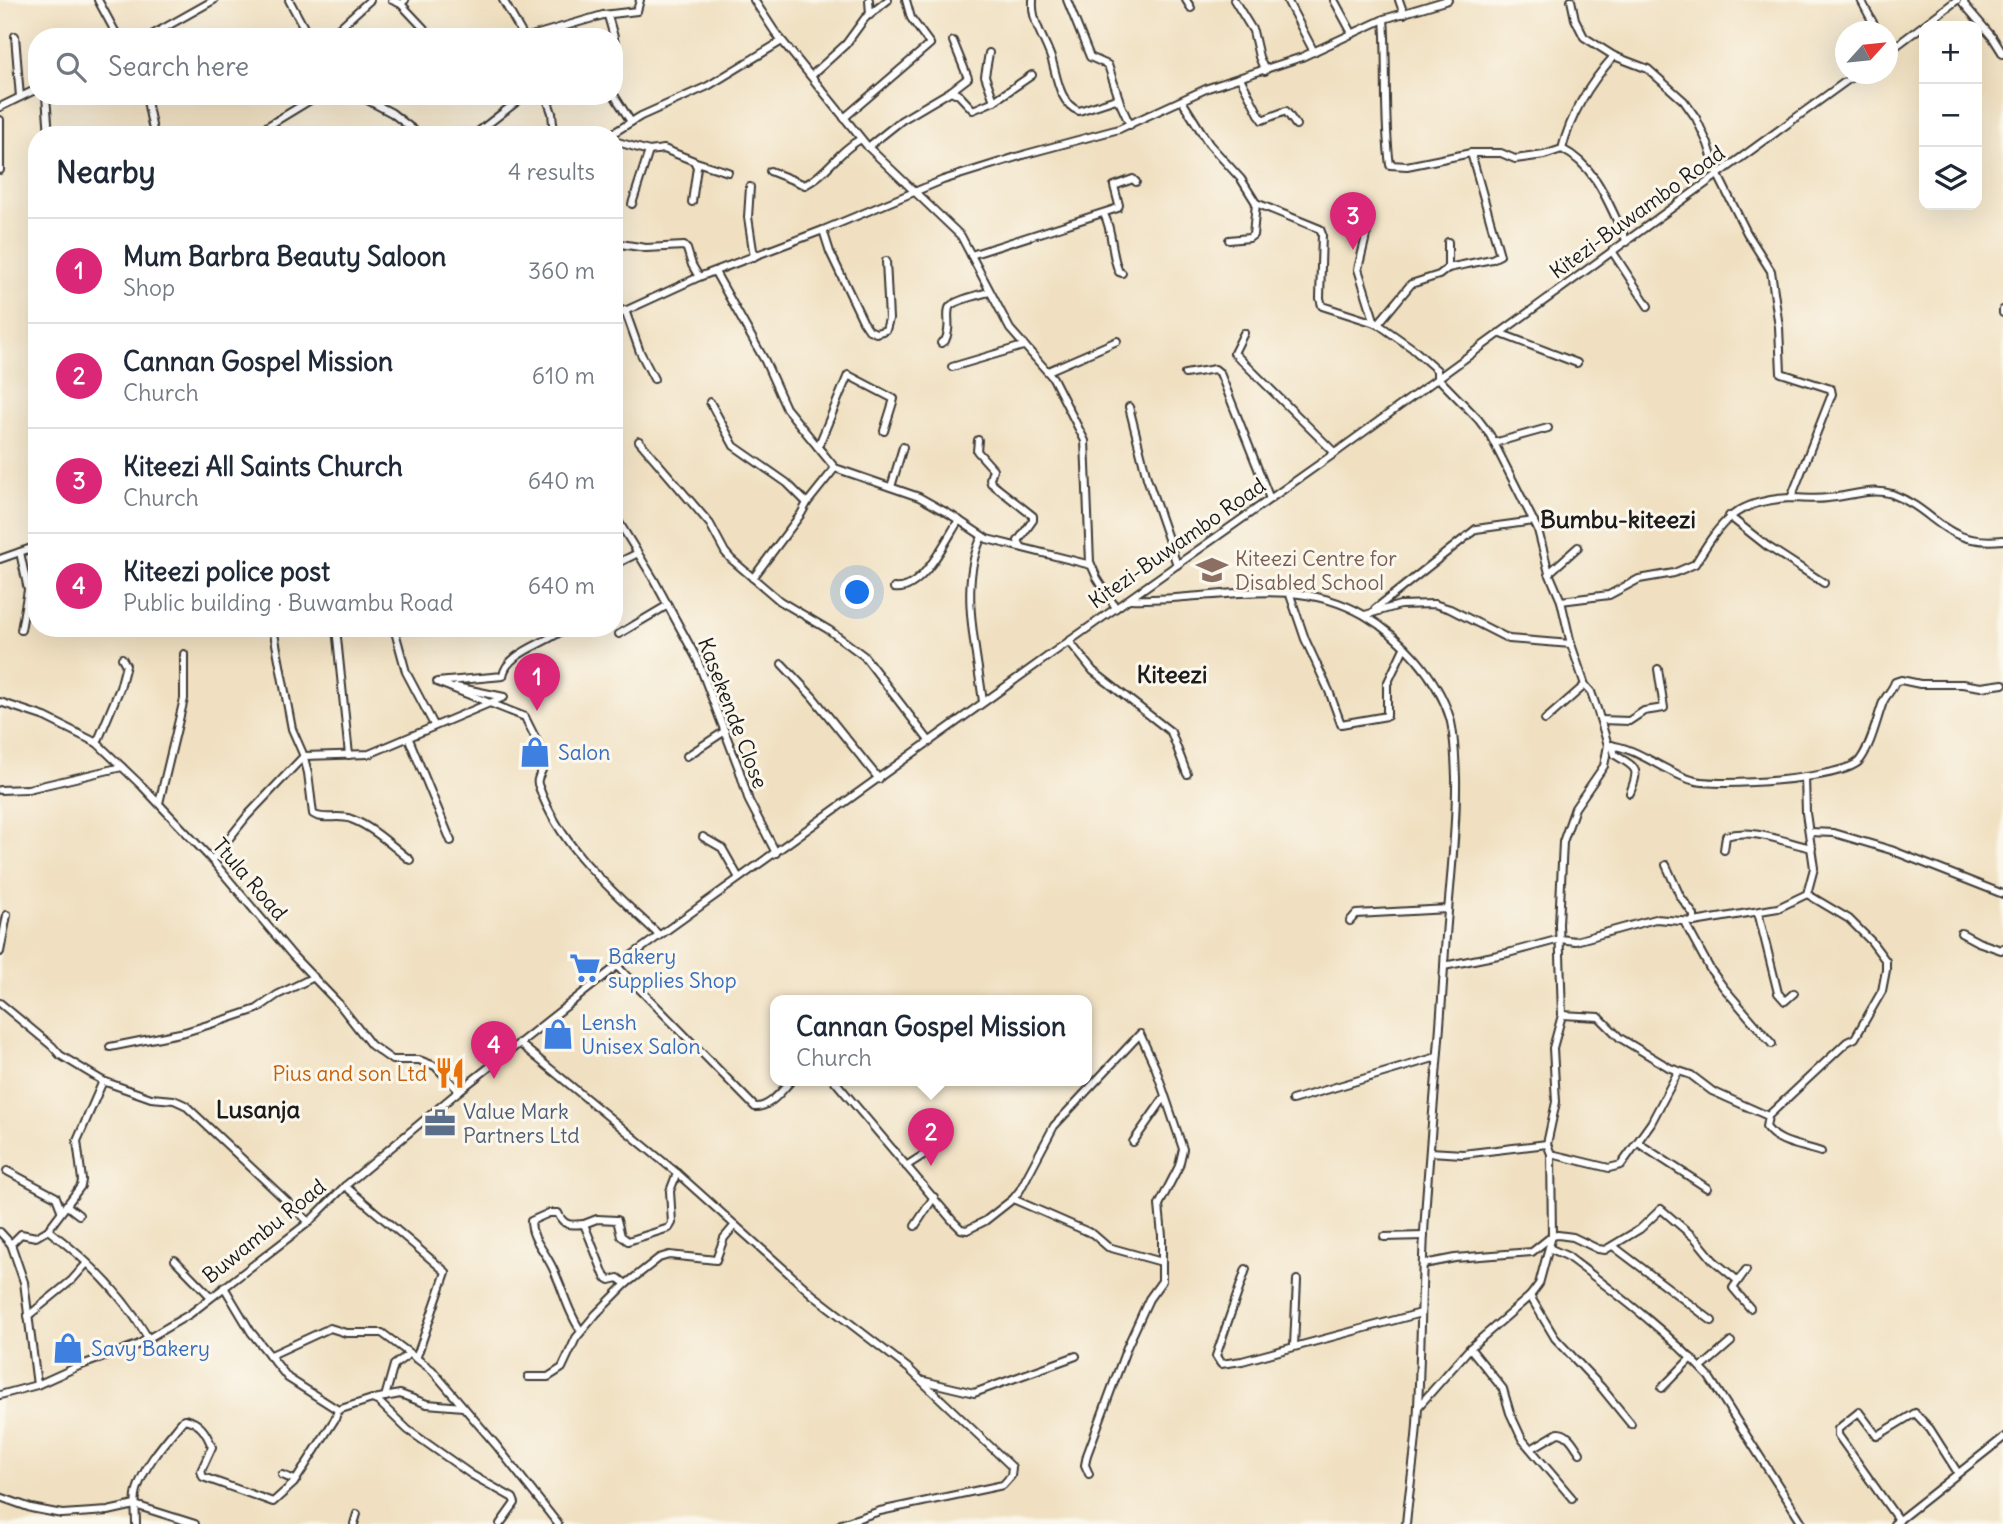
<!DOCTYPE html>
<html lang="en">
<head>
<meta charset="utf-8">
<style>
	:root { --surface:#fff; --page:#f6f6f7; --text:#1f2937; --muted:#747a83; --line:#e0e1e3; --accent:#db2777 }
	body { margin:0; font-family:Delius,sans-serif; background:var(--page); color:var(--text) }
	.controls { position:absolute; right:21px; top:21px; display:grid; overflow:hidden; border-radius:14px; box-shadow:0 7px 28px #0002 }
	.controls button { width:63px; height:63px; display:grid; place-items:center; padding:0; border:0; border-bottom:2px solid var(--line); background:var(--surface); color:var(--text); font:35px sans-serif }
	.compass { position:absolute; left:1835px; top:21px; width:63px; height:63px; border-radius:50%; background:var(--surface); box-shadow:0 7px 28px #0002; rotate:63deg }
	.you { position:absolute; left:858px; top:593px; width:24px; height:24px; margin:-18px; border:5px solid #fff; border-radius:50%; background:#1a73e8; box-shadow:0 0 0 10px #1a73e833 }
	.badge { display:grid; place-items:center; width:46px; height:46px; border-radius:50%; background:var(--accent); color:#fff; font-size:23px; font-weight:700 }
	.pin { position:absolute; translate:-50% -58px; filter:drop-shadow(0 2px 4px #0008) }
	.pin::after { content:''; position:absolute; top:37px; width:24px; height:21px; background:inherit; clip-path:polygon(0 0,100% 0,50% 100%) }
	.popup { position:absolute; left:770px; top:995px; width:322px; height:91px; box-sizing:border-box; display:grid; place-content:center; border-radius:14px; background:var(--surface); filter:drop-shadow(0 2px 5px #0005); font-size:23px; white-space:nowrap; color:var(--muted) }
	.popup b { font-size:26px; color:var(--text) }
	.popup::after { content:''; position:absolute; left:50%; top:100%; margin-left:-14px; border:14px solid transparent; border-top-color:var(--surface) }
	.list { margin:0; padding:0; list-style:none }
	h2 { display:flex; justify-content:space-between; align-items:center; height:91px; margin:0; padding:0 28px; font-size:30px }
	h2 small { font-size:23px; font-weight:400; color:var(--muted) }
	.list li { display:grid; grid-template-columns:46px 1fr auto; gap:21px; align-items:center; box-sizing:border-box; height:105px; padding:0 28px; border-top:2px solid var(--line) }
	.list b { display:block; font-size:26px; white-space:nowrap }
	.list p { margin:0; font-size:23px; white-space:nowrap; color:var(--muted) }
	.list em { font-size:23px; font-style:normal; color:var(--muted) }
	.icon { flex:none; width:38px; height:38px; fill:none; stroke:currentColor; stroke-width:2; stroke-linecap:round; stroke-linejoin:round }
	.map { position:relative; flex:none; width:2003px; height:1524px; overflow:hidden }
	.search { position:absolute; background:var(--surface); box-shadow:0 7px 28px #0002; left:28px; top:28px; width:595px; height:77px; display:flex; align-items:center; gap:18px; box-sizing:border-box; padding:0 24px; border-radius:28px; color:var(--muted); font-size:26px }
	.panel { position:absolute; background:var(--surface); box-shadow:0 7px 28px #0002; left:28px; top:126px; width:595px; height:511px; border-radius:28px }
	.map>svg:first-child { display:block }
	.lines { fill:none; stroke-linecap:round; stroke-linejoin:round }
	.minor-casing { stroke:#3c3935; stroke-width:10 }
	.minor { stroke:#fff; stroke-width:6 }
	.labels { text-anchor:middle; dominant-baseline:central; stroke-width:6; stroke-linejoin:round; paint-order:stroke }
	.street-label { font-size:21px; fill:#1c1c1c; stroke:#fbf7ec }
	.education-label { font-size:21px; fill:#785e54; stroke:#fbf7ec; text-anchor:start }
	.shop-label { font-size:21px; fill:#366cbe; stroke:#fbf7ec; text-anchor:start }
	.food-label { font-size:21px; fill:#c56008; stroke:#fbf7ec; text-anchor:end }
	.service-label { font-size:21px; fill:#4e5e75; stroke:#fbf7ec; text-anchor:start }
	.quarter-label { font-size:24px; font-weight:bold; fill:#1c1c1c; stroke:#fbf7ec }
</style>
</head>
<body>
<div class="map">
<svg width="2003" height="1524" viewBox="0 0 2003 1524">
	<rect width="100%" height="100%" fill="#fbf7ec"/>
	<filter id="ink" filterUnits="userSpaceOnUse"><feTurbulence type="fractalNoise" baseFrequency=".0143" numOctaves="2"/><feDisplacementMap in="SourceGraphic" scale="14" xChannelSelector="R" yChannelSelector="G"/><feConvolveMatrix kernelMatrix="1 2 1 2 8 2 1 2 1" color-interpolation-filters="sRGB"/></filter>
	<filter id="wash" filterUnits="userSpaceOnUse"><feTurbulence type="fractalNoise" baseFrequency=".00686" numOctaves="4" result="noise"/><feDisplacementMap in="SourceGraphic" scale="28" xChannelSelector="R" yChannelSelector="G"/><feGaussianBlur stdDeviation="1.57" result="paint"/><feColorMatrix in="noise" values="0 0 0 0 0 0 0 0 0 0 0 0 0 0 0 0 0 1.4 0 .05"/><feComposite in="paint" operator="in"/></filter>
	<g filter="url(#wash)">
		<rect width="100%" height="100%" fill="#f0e0c1"/>
	</g>
	<g filter="url(#ink)">
		<g class="lines">
			<defs>
				<g id="minor">
					<polyline points="98,0 118,37"/>
					<polyline points="289,0 309,37"/>
					<polyline points="392,0 401,4 405,0"/>
					<polyline points="503,0 524,37"/>
					<polyline points="754,0 775,32 868,147 961,236 1010,329 1053,378 1085,441 1090,562 1097,578 1116,608"/>
					<polyline points="869,0 870,15"/>
					<path d="M1033,0C1031,24 1047,41 1053,64C1057,79 1061,105 1079,111L1116,99L1120,103L1130,125"/>
					<polyline points="1067,0 1090,57 1108,65 1120,102"/>
					<polyline points="1186,0 1191,8"/>
					<polyline points="1234,0 1253,31 1259,57 1265,71"/>
					<polyline points="1287,0 1314,52"/>
					<polyline points="1334,0 1352,33"/>
					<polyline points="1399,0 1404,14"/>
					<polyline points="1571,0 1575,19 1584,37 1614,56 1648,69 1684,101 1696,118 1708,144 1718,175 1747,233 1771,271 1779,327 1781,373 1831,389 1832,394 1791,498"/>
					<polyline points="1861,0 1878,32"/>
					<polyline points="1965,0 1963,3 1993,38 2003,54"/>
					<polyline points="401,4 432,37"/>
					<polyline points="608,16 614,37"/>
					<path d="M1384,19C1388,68 1383,116 1390,165L1407,166L1471,153H1501L1515,159L1544,155L1562,149C1571,113 1589,84 1614,56"/>
					<polyline points="15,36 20,97"/>
					<polyline points="148,37 214,0"/>
					<polyline points="324,37 337,30 370,0"/>
					<polyline points="528,37 603,15 637,11 640,0"/>
					<polyline points="614,39 618,56"/>
					<polyline points="1888,52 1957,0"/>
					<polyline points="989,53 985,76 994,101"/>
					<polyline points="811,76 846,44 865,18 888,0"/>
					<polyline points="1240,78 1262,120 1286,111 1296,125"/>
					<polyline points="951,91 968,78 953,41"/>
					<polyline points="614,95 631,122"/>
					<polyline points="46,96 49,135"/>
					<polyline points="146,96 154,135"/>
					<polyline points="360,96 392,113 420,135"/>
					<polyline points="546,96 552,113 554,135"/>
					<polyline points="1182,101 1209,144 1241,179 1256,203 1320,229 1322,234 1320,298 1322,306 1378,324 1412,348 1437,370 1437,377 1478,419 1490,435 1538,530 1549,573 1561,601 1571,644 1585,685 1591,692 1597,709 1608,745 1604,766 1575,808 1563,842 1559,924 1562,1015 1553,1048 1556,1102 1547,1144 1551,1154 1552,1236 1539,1284 1530,1296 1470,1348 1418,1407"/>
					<polyline points="0,107 37,89"/>
					<polyline points="844,118 930,44 911,18 906,0"/>
					<polyline points="0,120 0,170"/>
					<polyline points="253,135 317,96"/>
					<polyline points="474,135 524,96"/>
					<polyline points="610,135 641,116 708,86 782,41"/>
					<polyline points="614,141 649,151 664,149 694,161 697,167 692,202"/>
					<polyline points="868,147 902,120 951,91 959,95 973,110 994,101 1032,75"/>
					<path d="M1562,149C1598,167 1610,208 1627,242"/>
					<polyline points="696,162 728,172"/>
					<path d="M770,171L805,185C827,174 839,150 861,139"/>
					<polyline points="750,187 748,217 754,257"/>
					<polyline points="632,204 649,151"/>
					<path d="M1104,214C1114,234 1110,252 1119,272L1122,273"/>
					<polyline points="1368,228 1358,269 1375,323"/>
					<polyline points="823,230 830,252 863,321 869,330 876,333 886,330 889,319 886,261"/>
					<polyline points="1229,240 1249,238 1253,235 1256,203"/>
					<polyline points="614,243 646,248 684,246 687,249 692,265 699,277"/>
					<polyline points="1612,251 1648,306"/>
					<polyline points="971,255 1118,208 1119,205 1114,186 1133,179 1136,182"/>
					<polyline points="1448,268 1492,259 1500,255 1471,153"/>
					<polyline points="715,272 765,361 786,408 835,468 919,497 951,515 987,539 1091,565"/>
					<polyline points="625,310 640,352 654,379"/>
					<polyline points="2003,310 2003,313"/>
					<polyline points="614,316 699,277 823,230 943,180 1026,154 1119,129 1208,88 1302,57 1384,19 1448,0"/>
					<polyline points="1378,324 1411,284 1439,275 1448,268 1448,242"/>
					<polyline points="1244,333 1234,353 1335,453"/>
					<polyline points="1499,333 1577,363"/>
					<path d="M941,343L945,341C952,326 946,319 949,308C951,301 982,294 989,292"/>
					<polyline points="952,367 1023,346"/>
					<polyline points="1048,371 1117,341"/>
					<polyline points="1185,374 1215,369 1220,373 1270,499"/>
					<polyline points="710,402 734,446 787,483 807,503"/>
					<polyline points="1129,407 1147,478 1177,565"/>
					<polyline points="978,440 977,451 993,469 990,479 991,483 1033,516 1033,520 1018,541 1021,546"/>
					<polyline points="639,441 710,524 725,552 731,559 780,601 829,630 864,656 930,742"/>
					<polyline points="1494,443 1548,428"/>
					<polyline points="818,447 848,375 894,399 884,431"/>
					<polyline points="891,487 903,447"/>
					<polyline points="614,514 653,578 697,659 739,769 749,801 776,853"/>
					<polyline points="1729,516 1767,546 1824,583"/>
					<path d="M982,537C958,583 977,652 983,702"/>
					<polyline points="20,552 28,590 21,630"/>
					<polyline points="0,559 37,546"/>
					<polyline points="614,565 638,553"/>
					<polyline points="1549,573 1578,547"/>
					<polyline points="753,578 801,514 807,503 835,468"/>
					<path d="M894,588C921,593 946,540 959,520"/>
					<polyline points="1289,592 1305,639 1329,691 1341,724 1387,716 1387,684 1404,648"/>
					<path d="M1130,599C1208,602 1293,573 1364,615C1401,637 1437,676 1450,718C1455,737 1455,757 1456,777C1457,841 1447,903 1444,967C1439,1056 1429,1144 1424,1233C1421,1297 1421,1360 1417,1424C1415,1457 1409,1490 1406,1524"/>
					<path d="M1561,601L1609,595L1639,579L1674,573L1695,564C1722,520 1735,501 1790,498C1803,498 1815,500 1828,498C1848,497 1871,487 1892,494C1939,512 1942,546 2003,540"/>
					<polyline points="1375,609 1476,529 1534,521"/>
					<polyline points="1365,615 1400,605 1434,604 1450,609 1509,639 1571,644"/>
					<path d="M273,628L292,729L303,754L308,773L313,814C323,821 339,814 351,819C373,827 392,846 410,860"/>
					<polyline points="336,628 349,755"/>
					<polyline points="394,628 406,672 434,725"/>
					<path d="M565,628C549,643 506,652 503,676L437,682L525,717C531,731 545,751 543,767C541,775 535,779 539,787C561,849 613,891 659,935"/>
					<polyline points="619,634 668,605"/>
					<polyline points="1069,641 1093,671 1171,732 1187,774"/>
					<polyline points="782,664 812,696 879,779"/>
					<polyline points="0,702 45,717 97,743 142,786 212,860 293,956 339,1004 371,1045 392,1060 419,1060 435,1066 459,1091"/>
					<polyline points="1545,720 1585,685"/>
					<polyline points="1601,720 1629,721 1644,711 1664,708 1658,669"/>
					<polyline points="409,739 451,841"/>
					<polyline points="97,743 120,688 126,665 122,658"/>
					<path d="M1608,745C1637,747 1664,772 1692,780C1716,788 1846,779 1860,760C1871,745 1876,722 1882,705C1884,697 1892,691 1895,682L1901,680L1920,684H1962L1981,687L2003,684"/>
					<path d="M1612,745L1615,755C1637,768 1640,768 1630,793"/>
					<polyline points="687,756 725,731"/>
					<polyline points="0,790 28,789 122,767"/>
					<polyline points="159,803 184,699 184,654"/>
					<polyline points="1810,832 1834,833 1891,850 2003,894"/>
					<polyline points="703,837 722,848 739,878"/>
					<path d="M1724,850L1726,836C1754,828 1784,842 1812,848"/>
					<polyline points="212,860 247,816 304,756 369,754 504,697 456,687"/>
					<polyline points="1758,912 1778,993 1785,1001 1794,993"/>
					<polyline points="1350,921 1356,914 1448,909"/>
					<polyline points="1694,922 1778,908 1807,894"/>
					<polyline points="1685,923 1710,969 1724,988 1772,1044"/>
					<polyline points="1961,933 1978,942 2001,950 2003,948"/>
					<polyline points="0,952 7,915"/>
					<path d="M617,966L755,1107C770,1108 782,1090 792,1080"/>
					<polyline points="1444,966 1508,953 1560,939 1575,941 1583,939 1655,919 1694,922 1694,915 1680,896 1666,865"/>
					<polyline points="0,1003 52,1046 60,1055 103,1081"/>
					<polyline points="1562,1015 1599,1017 1620,1038 1670,1068 1691,1075 1712,1091 1768,1116 1847,1042 1855,1038 1882,991 1886,970 1886,961 1871,941 1849,919 1807,894 1814,868 1806,813 1805,777"/>
					<polyline points="519,1043 677,1173 813,1295 908,1368 1012,1467 1011,1476 1003,1485 880,1511 841,1524"/>
					<polyline points="110,1047 185,1032 227,1019 257,1009 277,995 314,977"/>
					<polyline points="834,1080 952,1220 961,1229 967,1230 985,1221 1013,1199 1020,1190 1054,1126 1140,1034 1156,1069 1183,1149 1179,1166 1159,1205 1162,1236 1162,1262"/>
					<polyline points="1292,1100 1437,1057"/>
					<path d="M1768,1116L1766,1127C1778,1144 1802,1145 1821,1152"/>
					<polyline points="1133,1142 1164,1098"/>
					<polyline points="1638,1143 1707,1188"/>
					<polyline points="1430,1152 1463,1154 1547,1144"/>
					<polyline points="1551,1154 1609,1168 1621,1165 1651,1123 1678,1072"/>
					<polyline points="906,1166 939,1145"/>
					<polyline points="7,1171 56,1197 61,1210"/>
					<polyline points="345,1186 446,1272 416,1359"/>
					<polyline points="1013,1199 1093,1234 1108,1247 1162,1262 1162,1281 1149,1299 1127,1347 1087,1455 1085,1465 1089,1474"/>
					<polyline points="66,1205 79,1215"/>
					<polyline points="584,1224 597,1219 617,1220 621,1236 628,1241 669,1228 672,1223 670,1191 677,1173"/>
					<polyline points="915,1226 934,1197"/>
					<path d="M48,1230C88,1260 123,1295 148,1338"/>
					<polyline points="0,1232 11,1244"/>
					<polyline points="1384,1237 1424,1236"/>
					<polyline points="1613,1246 1712,1321"/>
					<path d="M1549,1248L1567,1256C1617,1294 1667,1331 1709,1377L1803,1524"/>
					<polyline points="175,1260 211,1297"/>
					<polyline points="1424,1264 1455,1258 1532,1252 1552,1236 1558,1235 1573,1237 1598,1249 1605,1250 1640,1229 1661,1209 1696,1239 1713,1260 1737,1280"/>
					<polyline points="1246,1269 1216,1356 1221,1364 1242,1361 1421,1313"/>
					<polyline points="1746,1270 1733,1288 1750,1308"/>
					<polyline points="1530,1296 1555,1338 1601,1387 1631,1424"/>
					<polyline points="28,1316 72,1280 87,1263"/>
					<path d="M581,1331C566,1310 562,1283 549,1261C542,1248 531,1237 531,1221L549,1213H558C564,1227 571,1225 584,1224L605,1277L610,1280L618,1278L626,1284"/>
					<polyline points="1294,1346 1297,1280"/>
					<polyline points="1470,1348 1503,1389 1510,1413 1522,1439 1572,1498"/>
					<polyline points="269,1356 330,1328 346,1333 382,1333 432,1370 496,1445 558,1524"/>
					<polyline points="1701,1368 1731,1342"/>
					<polyline points="528,1377 548,1377 562,1368 576,1338 596,1314 626,1284 659,1258 669,1255 716,1260 724,1238 735,1225"/>
					<polyline points="924,1381 974,1393 1076,1356"/>
					<polyline points="37,1385 24,1282 11,1244 21,1234 36,1237 48,1230 81,1186 82,1180 77,1141 103,1081 151,1098 174,1100 185,1105 309,1222"/>
					<polyline points="1662,1388 1691,1358"/>
					<polyline points="0,1395 37,1385 79,1366 137,1345 190,1314 309,1222 345,1186 459,1091 617,966 1051,654 1335,453 1856,74"/>
					<polyline points="385,1397 394,1365 409,1354"/>
					<polyline points="374,1399 400,1394 427,1404 463,1407"/>
					<polyline points="338,1410 372,1399 379,1402 408,1430 472,1475 513,1498 515,1503 500,1524"/>
					<path d="M1531,1449L1558,1433C1569,1433 1574,1445 1580,1453"/>
					<polyline points="282,1475 295,1480"/>
					<polyline points="0,1497 31,1508 62,1514 108,1511 135,1505 195,1524"/>
					<polyline points="1899,1521 1838,1435 1838,1429 1859,1412 1877,1436 1915,1413 1930,1429 1958,1473"/>
					<path d="M136,1524C136,1513 134,1501 137,1490C145,1463 167,1440 184,1419C200,1422 206,1432 212,1447L201,1471L203,1477L273,1502L294,1483L335,1419L338,1410L288,1378L251,1332L224,1287"/>
					<polyline points="354,1524 357,1514"/>
					<polyline points="1894,1524 2003,1438"/>
				</g>
			</defs>
			<use href="#minor" class="minor-casing"/>
			<use href="#minor" class="minor"/>
		</g>
	</g>
	<defs>
		<symbol id="school-bare" viewBox="-9 -9 18 18"><path d="M0-5L7-2L0 1L-7-2ZM-4 1L0 2.5L4 1V4Q0 6-4 4Z" fill="#8d6e63" stroke="#fbf7ec" stroke-width="2.5" paint-order="stroke"/></symbol>
		<symbol id="shop-bare" viewBox="-9 -9 18 18"><path d="M-5-2.5h2.3a2.7 3.5 0 0 1 5.4 0H5L5.5 6h-11ZM-1.5-2.5h3a1.5 2.3 0 0 0-3 0Z" fill="#3f7fe0" stroke="#fbf7ec" stroke-width="2.5" paint-order="stroke"/></symbol>
		<symbol id="supermarket-bare" viewBox="-9 -9 18 18"><path d="M-6-5.5h2.5l.6 2H6L4.5 2H-2.5L-4.4-4H-6ZM-1.5 3.2a1.3 1.3 0 1 0 .1 0ZM3 3.2a1.3 1.3 0 1 0 .1 0Z" fill="#3f7fe0" stroke="#fbf7ec" stroke-width="2.5" paint-order="stroke"/></symbol>
		<symbol id="restaurant-bare" viewBox="-9 -9 18 18"><path d="M-5-6h1v4h1v-4h1v4h1v-4h1v5L-1.5 .5V6h-2V.5L-5-1ZM5-6V6H3V1.5H1.5Q1.5-4 5-6Z" fill="#e8710a" stroke="#fbf7ec" stroke-width="2.5" paint-order="stroke"/></symbol>
		<symbol id="office-bare" viewBox="-9 -9 18 18"><path d="M-6-3h4V-5.5h4V-3h4V5H-6ZM-1-4.5V-3h2v-1.5ZM-6 0V1H6V0Z" fill="#5c6f8a" stroke="#fbf7ec" stroke-width="2.5" paint-order="stroke"/></symbol>
	</defs>
	<g fill-rule="evenodd">
		<use href="#school-bare" x="1190" y="548" width="44" height="44"/>
		<use href="#shop-bare" x="513" y="730" width="44" height="44"/>
		<use href="#supermarket-bare" x="563" y="946" width="44" height="44"/>
		<use href="#shop-bare" x="536" y="1012" width="44" height="44"/>
		<use href="#restaurant-bare" x="428" y="1051" width="44" height="44"/>
		<use href="#office-bare" x="418" y="1101" width="44" height="44"/>
		<use href="#shop-bare" x="46" y="1326" width="44" height="44"/>
	</g>
	<g class="labels">
		<g class="street-label">
			<text transform="translate(1637 212) rotate(-36)">Kitezi-Buwambo Road</text>
			<text transform="translate(1177 543) rotate(-35)">Kitezi-Buwambo Road</text>
			<text transform="translate(733 713) rotate(69)">Kasekende Close</text>
			<text transform="translate(250 879) rotate(49)">Ttula Road</text>
			<text transform="translate(264 1231) rotate(-39)">Buwambu Road</text>
		</g>
		<g class="education-label">
			<text x="1235" y="558">Kiteezi Centre for<tspan x="1235" dy="24">Disabled School</tspan></text>
		</g>
		<g class="shop-label">
			<text x="558" y="752">Salon</text>
			<text x="608" y="956">Bakery<tspan x="608" dy="24">supplies Shop</tspan></text>
			<text x="581" y="1022">Lensh<tspan x="581" dy="24">Unisex Salon</tspan></text>
			<text x="91" y="1348">Savy Bakery</text>
		</g>
		<g class="food-label">
			<text x="427" y="1073">Pius and son Ltd</text>
		</g>
		<g class="service-label">
			<text x="463" y="1111">Value Mark<tspan x="463" dy="24">Partners Ltd</tspan></text>
		</g>
		<g class="quarter-label">
			<text x="1618" y="519">Bumbu-kiteezi</text>
			<text x="1172" y="674">Kiteezi</text>
			<text x="258" y="1109">Lusanja</text>
		</g>
	</g>
</svg>
<div class="controls">
<button>+</button>
<button>−</button>
<button><svg class="icon" aria-label="layers" viewBox="0 0 24 24"><path d="M12 4l9 5-9 5-9-5zM3 14l9 5 9-5"/></svg></button>
</div>
<svg class="compass" viewBox="-18 -18 36 36"><path d="M0-13l5 13h-10z" fill="#e53935"/><path d="M0 13l5-13h-10z" fill="#747a83"/></svg>
<div class="you"></div>
<div class="pin badge" style="left:537px;top:711px">1</div>
<div class="pin badge" style="left:931px;top:1166px">2</div>
<div class="popup"><b>Cannan Gospel Mission</b>Church</div>
<div class="pin badge" style="left:1353px;top:250px">3</div>
<div class="pin badge" style="left:494px;top:1079px">4</div>
<div class="search"><svg class="icon" aria-label="search" viewBox="0 0 24 24"><circle cx="10" cy="10" r="6"/><path d="M15 15l6 6"/></svg>Search here</div>
<section class="panel">
<h2>Nearby<small>4 results</small></h2>
<ul class="list">
<li><span class="badge">1</span><div><b>Mum Barbra Beauty Saloon</b><p>Shop</p></div><em>360 m</em></li>
<li><span class="badge">2</span><div><b>Cannan Gospel Mission</b><p>Church</p></div><em>610 m</em></li>
<li><span class="badge">3</span><div><b>Kiteezi All Saints Church</b><p>Church</p></div><em>640 m</em></li>
<li><span class="badge">4</span><div><b>Kiteezi police post</b><p>Public building · Buwambu Road</p></div><em>640 m</em></li>
</ul>
</section>
</div>
</body>
</html>
